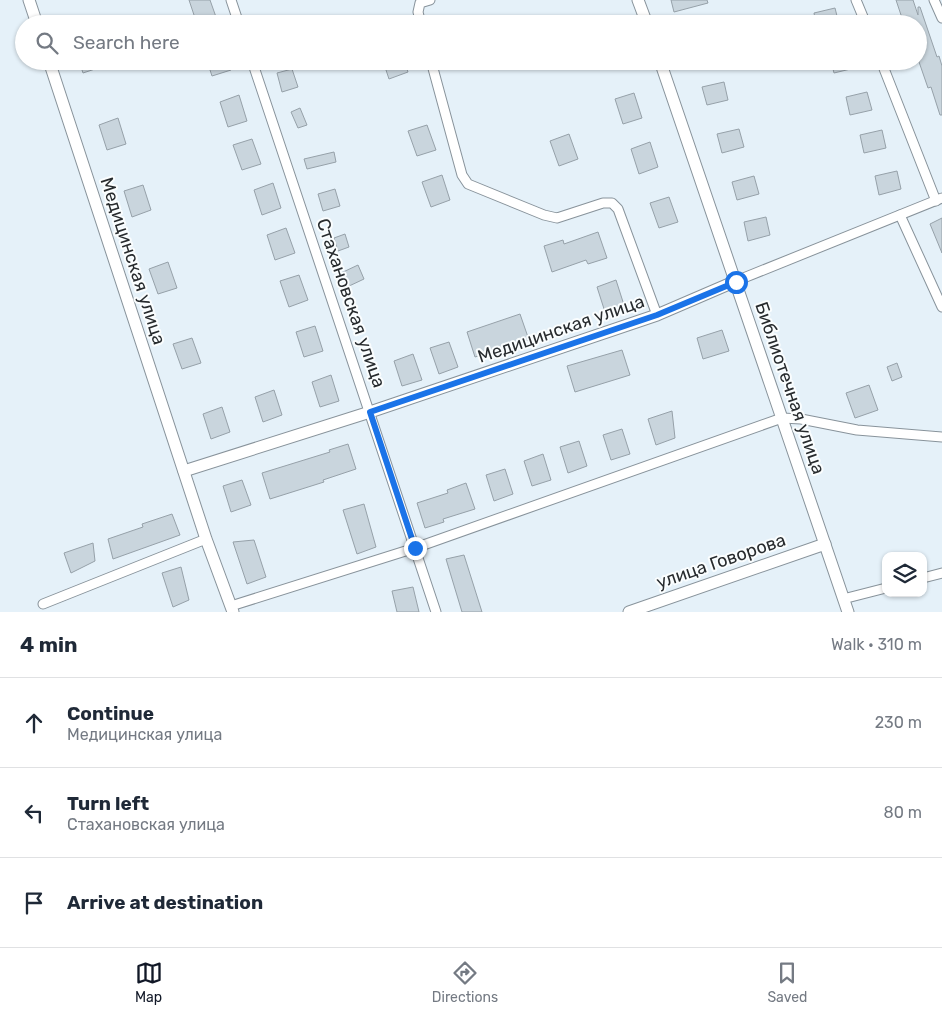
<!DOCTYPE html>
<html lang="en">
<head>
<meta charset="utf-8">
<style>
	:root { --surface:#fff; --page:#f6f6f7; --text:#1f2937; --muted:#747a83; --line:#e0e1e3; --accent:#111827 }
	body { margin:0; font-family:Rubik,sans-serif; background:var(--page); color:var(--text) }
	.controls { position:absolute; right:15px; bottom:15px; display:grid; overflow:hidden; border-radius:10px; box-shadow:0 1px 4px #0004 }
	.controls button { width:45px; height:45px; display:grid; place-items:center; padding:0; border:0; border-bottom:1px solid var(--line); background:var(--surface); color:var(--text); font:25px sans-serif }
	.stop { position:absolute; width:15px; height:15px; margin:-11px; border:4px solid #1a73e8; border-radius:50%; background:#fff }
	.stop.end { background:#1a73e8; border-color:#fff; box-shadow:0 1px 5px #0008 }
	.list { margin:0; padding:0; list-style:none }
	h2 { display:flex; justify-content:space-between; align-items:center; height:65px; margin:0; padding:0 20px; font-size:21px }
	h2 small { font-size:16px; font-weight:400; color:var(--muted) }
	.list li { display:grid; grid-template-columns:32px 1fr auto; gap:15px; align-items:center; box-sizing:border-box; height:90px; padding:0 20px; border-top:1px solid var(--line) }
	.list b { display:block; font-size:19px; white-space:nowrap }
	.list p { margin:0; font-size:16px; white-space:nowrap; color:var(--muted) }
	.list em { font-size:16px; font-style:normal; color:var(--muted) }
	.icon { flex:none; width:28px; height:28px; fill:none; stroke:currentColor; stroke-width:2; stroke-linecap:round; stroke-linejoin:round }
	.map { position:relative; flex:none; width:942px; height:612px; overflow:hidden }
	.search { position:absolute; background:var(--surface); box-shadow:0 1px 4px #0004; left:15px; right:15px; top:15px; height:55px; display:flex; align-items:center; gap:12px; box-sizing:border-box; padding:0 18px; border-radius:28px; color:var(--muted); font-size:19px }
	.sheet { height:335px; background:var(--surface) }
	nav { display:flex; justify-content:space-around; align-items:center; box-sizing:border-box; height:70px; border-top:1px solid var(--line); background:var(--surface); font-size:14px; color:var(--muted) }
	nav a { display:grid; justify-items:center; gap:2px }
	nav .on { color:var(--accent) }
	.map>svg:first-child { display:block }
	.building { fill:#c9d5dd; stroke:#96a1a9 }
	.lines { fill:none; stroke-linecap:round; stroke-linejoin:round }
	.minor-casing { stroke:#88939b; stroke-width:11 }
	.tertiary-casing { stroke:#88939b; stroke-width:13 }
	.minor { stroke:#fff; stroke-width:9 }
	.tertiary { stroke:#fff; stroke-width:11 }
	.route { stroke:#1a73e8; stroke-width:6 }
	.labels { text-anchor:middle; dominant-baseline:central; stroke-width:4; stroke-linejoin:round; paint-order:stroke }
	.street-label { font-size:18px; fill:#272b2e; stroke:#fafdfe }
</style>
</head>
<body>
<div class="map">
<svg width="942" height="612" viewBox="0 0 942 612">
	<rect width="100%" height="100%" fill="#e5f1f9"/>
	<g class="building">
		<polygon points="189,0 210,0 216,17 197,24"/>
		<polygon points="671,0 707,0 708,3 674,12"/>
		<polygon points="896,0 913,0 918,15 918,7 920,7 937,57 939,56 942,66 942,115 940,115 931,87 928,88 918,59 918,24 904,24"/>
		<polygon points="835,8 839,24 816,24 814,13"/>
		<polygon points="79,61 113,61 113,63 83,73"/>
		<polygon points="207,61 228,61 231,70 212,76"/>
		<polygon points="383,61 404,61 408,72 389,79"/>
		<polygon points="831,61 866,61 867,65 834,73"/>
		<polygon points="292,69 298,87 282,92 277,73"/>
		<polygon points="724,82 728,100 707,105 702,87"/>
		<polygon points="867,92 872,110 850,115 846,97"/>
		<polygon points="634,93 642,118 623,124 615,99"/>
		<polygon points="239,95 247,121 228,127 220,102"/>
		<polygon points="300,108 307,125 298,128 291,112"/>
		<polygon points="118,118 126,144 107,150 99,125"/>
		<polygon points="427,125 436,150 417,156 408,131"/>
		<polygon points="739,129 744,147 722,153 717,134"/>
		<polygon points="882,130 886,148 864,153 860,135"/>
		<polygon points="569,134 578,159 559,166 550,141"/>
		<polygon points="252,139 261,164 242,170 233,145"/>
		<polygon points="650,142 658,167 639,174 631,149"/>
		<polygon points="334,152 336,162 307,169 304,159"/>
		<polygon points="897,171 901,189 879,195 875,176"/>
		<polygon points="442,175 450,200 431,207 422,182"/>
		<polygon points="754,176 759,194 737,200 732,182"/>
		<polygon points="273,183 281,208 262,215 254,190"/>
		<polygon points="143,185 151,210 132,217 124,191"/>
		<polygon points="335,189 340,206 323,211 318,194"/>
		<polygon points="669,197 678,222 659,228 650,203"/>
		<polygon points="766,217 770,235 748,241 744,222"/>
		<polygon points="942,218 942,253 930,224"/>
		<polygon points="286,228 295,253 275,260 267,235"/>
		<polygon points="598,232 607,258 588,264 586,260 552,272 544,246 563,240 564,244"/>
		<polygon points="345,234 349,247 338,251 334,238"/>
		<polygon points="168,262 177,288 158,294 149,269"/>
		<polygon points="358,265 364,279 347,287 341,273"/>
		<polygon points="299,275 308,300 289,307 280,281"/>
		<polygon points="616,280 624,305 605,312 597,287"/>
		<polygon points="520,314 529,340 475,357 467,332"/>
		<polygon points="315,326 323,351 304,357 296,332"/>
		<polygon points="722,330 729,351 703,359 697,338"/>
		<polygon points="192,338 201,363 182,369 173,344"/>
		<polygon points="449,342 458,367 439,374 430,348"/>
		<polygon points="622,350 630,375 575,392 567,366"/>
		<polygon points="413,354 422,380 402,386 394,361"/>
		<polygon points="897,363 902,377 892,381 887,367"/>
		<polygon points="331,375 339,401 320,407 312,382"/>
		<polygon points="869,385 878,410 855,418 846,393"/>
		<polygon points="274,390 282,415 263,422 255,397"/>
		<polygon points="222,407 230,432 211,439 203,414"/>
		<polygon points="672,411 675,438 656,445 648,419"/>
		<polygon points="622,429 630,454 611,460 603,435"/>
		<polygon points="579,441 587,466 568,473 560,447"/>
		<polygon points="348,444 356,469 323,480 324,482 270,499 262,473 330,452 329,450"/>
		<polygon points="543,454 551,480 532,486 524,461"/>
		<polygon points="505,469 513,494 494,501 486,475"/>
		<polygon points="242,480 251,505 231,512 223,486"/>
		<polygon points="466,483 475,509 443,519 444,522 425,528 417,503 448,493 447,490"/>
		<polygon points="364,504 376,547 357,554 343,510"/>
		<polygon points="172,514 180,535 113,559 108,539 143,527 142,524"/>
		<polygon points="254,540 266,577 247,584 233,542"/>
		<polygon points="93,543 95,561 71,573 64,553"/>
		<polygon points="464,555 482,612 462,612 446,559"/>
		<polygon points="181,567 189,600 173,607 162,573"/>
		<polygon points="413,587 419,612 397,612 392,591"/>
	</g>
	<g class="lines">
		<defs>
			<g id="minor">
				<polyline points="231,0 239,24"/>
				<polyline points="856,0 866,24"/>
				<polyline points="934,0 942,18"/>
				<polyline points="421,24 418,12 420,3 430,0"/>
				<polyline points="252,61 436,612"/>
				<polyline points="431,61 462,175 468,184 544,215 557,218 603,203 612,203 618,209 657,315"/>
				<polyline points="881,61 936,201"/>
				<polyline points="900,215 942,307"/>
				<polyline points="736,281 942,198"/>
				<polyline points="923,578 942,573"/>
				<polyline points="843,599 886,588"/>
				<polyline points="43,604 206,539"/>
				<polyline points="231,606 415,548 782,418 801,419 857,430 942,437"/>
			</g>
			<g id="tertiary">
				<polyline points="29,0 37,24"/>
				<polyline points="638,0 647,24"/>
				<polyline points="49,61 206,539 233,612"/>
				<polyline points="660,61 848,612"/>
				<polyline points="184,471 370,412 657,315 736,281"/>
				<polyline points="629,612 825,544"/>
			</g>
		</defs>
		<use href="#minor" class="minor-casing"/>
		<use href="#tertiary" class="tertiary-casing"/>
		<use href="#minor" class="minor"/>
		<use href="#tertiary" class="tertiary"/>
	</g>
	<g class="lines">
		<polyline class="route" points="415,548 370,412 657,315 736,282"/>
	</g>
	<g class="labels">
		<g class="street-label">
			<text transform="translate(133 261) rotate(72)">Медицинская улица</text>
			<text transform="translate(351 303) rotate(71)">Стахановская улица</text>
			<text transform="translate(561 329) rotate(-19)">Медицинская улица</text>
			<text transform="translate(790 388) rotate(71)">Библиотечная улица</text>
			<text transform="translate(721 561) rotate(-19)">улица Говорова</text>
		</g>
	</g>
</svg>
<div class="controls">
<button><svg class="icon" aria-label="layers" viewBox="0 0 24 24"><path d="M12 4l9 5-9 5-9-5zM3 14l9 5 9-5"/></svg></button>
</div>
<div class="stop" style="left:736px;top:282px"></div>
<div class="stop end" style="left:415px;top:548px"></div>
<div class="search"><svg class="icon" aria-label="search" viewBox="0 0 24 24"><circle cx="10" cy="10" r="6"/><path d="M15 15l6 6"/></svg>Search here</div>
</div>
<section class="sheet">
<h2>4 min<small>Walk · 310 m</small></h2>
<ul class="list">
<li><svg class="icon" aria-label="ahead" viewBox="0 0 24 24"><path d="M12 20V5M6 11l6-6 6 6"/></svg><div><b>Continue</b><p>Медицинская улица</p></div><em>230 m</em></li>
<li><svg class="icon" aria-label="left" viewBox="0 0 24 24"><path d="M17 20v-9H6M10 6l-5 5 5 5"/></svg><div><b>Turn left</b><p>Стахановская улица</p></div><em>80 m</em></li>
<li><svg class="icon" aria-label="arrive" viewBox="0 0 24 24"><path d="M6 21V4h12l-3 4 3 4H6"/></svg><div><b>Arrive at destination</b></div></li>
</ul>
</section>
<nav>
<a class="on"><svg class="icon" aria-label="map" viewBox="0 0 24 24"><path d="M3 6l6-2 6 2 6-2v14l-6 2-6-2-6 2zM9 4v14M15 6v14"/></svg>Map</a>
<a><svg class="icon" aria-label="directions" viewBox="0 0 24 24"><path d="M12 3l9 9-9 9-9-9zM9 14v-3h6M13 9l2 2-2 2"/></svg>Directions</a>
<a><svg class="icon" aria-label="saved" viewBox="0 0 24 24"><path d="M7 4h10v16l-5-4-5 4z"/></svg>Saved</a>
</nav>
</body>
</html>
